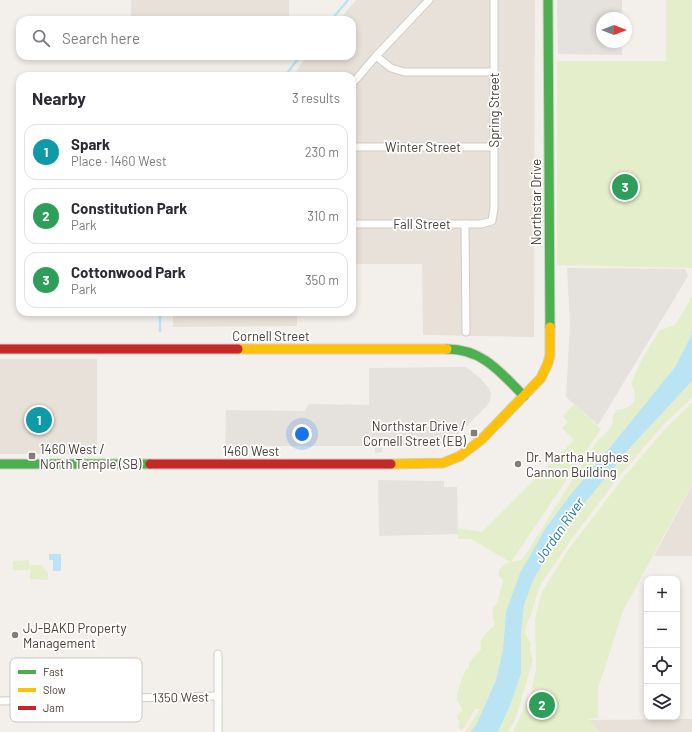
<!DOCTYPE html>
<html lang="en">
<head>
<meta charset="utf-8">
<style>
	:root { --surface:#fff; --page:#f7f7f7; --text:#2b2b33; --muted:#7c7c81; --line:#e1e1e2; --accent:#867e76 }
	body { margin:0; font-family:Barlow,sans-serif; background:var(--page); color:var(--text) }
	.controls { position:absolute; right:12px; bottom:12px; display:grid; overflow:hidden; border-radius:8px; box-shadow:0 2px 6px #0003 }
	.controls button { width:36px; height:36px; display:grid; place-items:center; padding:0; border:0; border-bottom:1px solid var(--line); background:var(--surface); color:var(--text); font:20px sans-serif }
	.compass { position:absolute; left:596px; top:12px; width:36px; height:36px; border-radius:50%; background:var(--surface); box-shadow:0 2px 6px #0003; rotate:90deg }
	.you { position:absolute; left:302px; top:434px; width:14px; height:14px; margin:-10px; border:3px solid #fff; border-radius:50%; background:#1a73e8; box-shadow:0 0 0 6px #1a73e833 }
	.badge { display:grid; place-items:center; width:26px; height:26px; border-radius:50%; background:var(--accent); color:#fff; font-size:13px; font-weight:700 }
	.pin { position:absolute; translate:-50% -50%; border:2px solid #fff; box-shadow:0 1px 4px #0006 }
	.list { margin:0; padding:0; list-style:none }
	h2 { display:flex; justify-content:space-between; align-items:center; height:52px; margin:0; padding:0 16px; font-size:17px }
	h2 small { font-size:13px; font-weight:400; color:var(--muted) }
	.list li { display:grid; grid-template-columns:26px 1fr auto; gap:12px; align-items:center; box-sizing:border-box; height:56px; margin:0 8px 8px; padding:0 8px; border:1px solid var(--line); border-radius:12px }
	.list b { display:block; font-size:15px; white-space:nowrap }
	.list p { margin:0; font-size:13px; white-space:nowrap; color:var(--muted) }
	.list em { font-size:13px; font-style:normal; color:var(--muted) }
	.icon { flex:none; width:22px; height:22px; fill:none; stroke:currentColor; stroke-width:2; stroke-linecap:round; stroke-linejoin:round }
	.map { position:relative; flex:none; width:692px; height:732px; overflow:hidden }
	.search { position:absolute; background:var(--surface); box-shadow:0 2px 6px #0003; left:16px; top:16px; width:340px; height:44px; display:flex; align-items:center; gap:10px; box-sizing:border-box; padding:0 14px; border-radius:12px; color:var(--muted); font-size:15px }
	.panel { position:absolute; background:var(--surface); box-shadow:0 2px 6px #0003; left:16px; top:72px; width:340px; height:244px; border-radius:12px }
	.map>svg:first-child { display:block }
	.residential { fill:#e7e1d9 }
	.green { fill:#e5eeca }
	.parking { fill:#e5e1dd }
	.water { fill:#bae4f3 }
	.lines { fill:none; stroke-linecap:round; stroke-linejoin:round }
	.stream { stroke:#bae4f3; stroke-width:2.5 }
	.street-casing { stroke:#d0ccc8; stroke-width:9 }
	.fast-casing { stroke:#d4cdc4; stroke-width:11 }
	.slow-casing { stroke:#d4cdc4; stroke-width:11 }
	.jam-casing { stroke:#d4cdc4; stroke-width:11 }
	.street { stroke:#fdfdfc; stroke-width:7 }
	.fast { stroke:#4caf50; stroke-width:9 }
	.slow { stroke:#ffc107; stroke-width:9 }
	.jam { stroke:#c62828; stroke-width:9 }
	.poi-dot { fill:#867e76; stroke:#fff; stroke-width:1.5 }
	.labels { text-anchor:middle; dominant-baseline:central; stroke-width:3.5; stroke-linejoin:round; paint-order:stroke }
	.street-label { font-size:13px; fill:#4b4037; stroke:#fff }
	.poi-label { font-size:13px; fill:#4b4037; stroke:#fff; text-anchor:start }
	.water-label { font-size:14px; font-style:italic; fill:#22799e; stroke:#fff }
	.key { fill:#fff; stroke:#c9c6c3; stroke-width:1 }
	.key-label { font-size:11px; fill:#4b4037 }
</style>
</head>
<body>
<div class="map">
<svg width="692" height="732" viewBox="0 0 692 732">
	<rect width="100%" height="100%" fill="#f3f0ec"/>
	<g class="residential">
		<rect x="131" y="0" width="158" height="20"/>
		<polygon points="356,0 535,0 534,337 423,335 422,264 352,264 352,76 293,76 307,56 352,56 352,20 339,20"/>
		<polygon points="131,56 258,56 130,60"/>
		<polygon points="173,312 297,312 297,326 173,327"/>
		<rect x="0" y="359" width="97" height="95"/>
		<polygon points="692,485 692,556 654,556"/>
		<polygon points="692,719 692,732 600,732 589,720"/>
	</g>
	<g class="green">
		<polygon points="666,0 692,0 692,268 557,265 557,61 666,61"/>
		<path d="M692,296V334L675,367L603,456L570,495L545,529L520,573L506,612L503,649L496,680L476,725L470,732H465L480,709H475L465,727L461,730L458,727L460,722L458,720L457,715L462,711V709L457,700V693L465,671L469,668V663L481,649V640L485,635L491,628L495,626C493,618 490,608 497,604L503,580L499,577V570L505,564L510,562L471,539H458L457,528L482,532L574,440L562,428L568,422L563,416L574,404L601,429L511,562L521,560L526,554L584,461L599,439L604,435L610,428L613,422V416L617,410C635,408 639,399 631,383L644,355L660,330L675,325Z"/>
		<polygon points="692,381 692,398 663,425 617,479 573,537 539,587 531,615 526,626 525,634 531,643 530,651 533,660 529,674 515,720 508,732 498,732 511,703 521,635 524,605 534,578 559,537 588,499 629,449"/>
		<polygon points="692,403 692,484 623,611 598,689 598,718 588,719 600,732 513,732 531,694 536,669 535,619 542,592 568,550 624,477 666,428"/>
		<polygon points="29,560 29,570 13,570 13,561"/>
		<polygon points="30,565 41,565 48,573 48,580 30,579"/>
	</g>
	<g class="parking">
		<polygon points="557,0 622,0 622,18 602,18 602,42 622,42 622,55 558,54"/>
		<polygon points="567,268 685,269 688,276 598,425 566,397 570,324"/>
		<polygon points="466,367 480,378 489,388 491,394 490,400 487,406 446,446 382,446 382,452 375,453 375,446 234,446 233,453 225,454 226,410 304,411 309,404 369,405 369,368"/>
		<polygon points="378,480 444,481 444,487 457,487 458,534 379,536"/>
	</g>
	<g class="water">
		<polygon points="692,334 692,381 629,449 588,499 559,537 534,578 524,605 521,635 521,673 511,703 498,732 470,732 476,725 496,680 503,649 506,612 520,573 545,529 570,495 603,456 675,367"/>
		<polygon points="49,554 61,554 61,571 53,571 53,560 49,560"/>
	</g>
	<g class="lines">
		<g class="stream">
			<polyline points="331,20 348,0"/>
			<polyline points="285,76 300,56"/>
			<polyline points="160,312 160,331"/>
		</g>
		<defs>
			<g id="street">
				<polyline points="376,56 391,68 404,72 494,72"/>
				<polyline points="352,84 376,56 429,0"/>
				<polyline points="352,147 494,147"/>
				<polyline points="352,224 481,224 492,221 494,208 494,0"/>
				<polyline points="465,224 466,332"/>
				<polyline points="218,654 218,732"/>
				<polyline points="0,701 218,696"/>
			</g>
			<g id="fast">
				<polyline points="548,0 550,327"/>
				<path d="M447,349C483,349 501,373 524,396"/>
				<polyline points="0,464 150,464"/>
			</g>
			<g id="slow">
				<polyline points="238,349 447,349"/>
				<polyline points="391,464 443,463 460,456 481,440 541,378 548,363 550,355 550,327"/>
			</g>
			<g id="jam">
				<polyline points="0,349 238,349"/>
				<polyline points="150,464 391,464"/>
			</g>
		</defs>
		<use href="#street" class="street-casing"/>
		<use href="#fast" class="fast-casing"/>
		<use href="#slow" class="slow-casing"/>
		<use href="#jam" class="jam-casing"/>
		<use href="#street" class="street"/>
		<use href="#fast" class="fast"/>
		<use href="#slow" class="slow"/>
		<use href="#jam" class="jam"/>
	</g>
	<g class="poi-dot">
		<rect x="470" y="429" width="8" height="8" rx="2"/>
		<rect x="28" y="452" width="8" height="8" rx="2"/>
		<circle cx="518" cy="464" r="4"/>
		<circle cx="15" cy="635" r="4"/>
	</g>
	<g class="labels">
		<g class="street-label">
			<text transform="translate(494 110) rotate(-90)">Spring Street</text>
			<text x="423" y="147">Winter Street</text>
			<text transform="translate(536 202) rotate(-90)">Northstar Drive</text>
			<text x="422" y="224">Fall Street</text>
			<text x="271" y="336">Cornell Street</text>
			<text x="251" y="451">1460 West</text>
			<text transform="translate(181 697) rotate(-1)">1350 West</text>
		</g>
		<g class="poi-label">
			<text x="466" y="426" text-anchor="end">Northstar Drive /<tspan x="466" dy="15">Cornell Street (EB)</tspan></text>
			<text x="40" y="449">1460 West /<tspan x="40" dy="15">North Temple (SB)</tspan></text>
			<text x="526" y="457">Dr. Martha Hughes<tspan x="526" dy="15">Cannon Building</tspan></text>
			<text x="23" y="628">JJ-BAKD Property<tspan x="23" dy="15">Management</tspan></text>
		</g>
		<g class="water-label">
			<text transform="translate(559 530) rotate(-55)">Jordan River</text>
		</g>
	</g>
	<rect x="10" y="658" width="132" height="64" rx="6" class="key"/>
	<rect x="18" y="670" width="18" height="4" fill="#4caf50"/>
	<rect x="18" y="688" width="18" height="4" fill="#ffc107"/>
	<rect x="18" y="706" width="18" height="4" fill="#c62828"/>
	<g class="key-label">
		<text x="43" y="676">Fast</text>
		<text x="43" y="694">Slow</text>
		<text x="43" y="712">Jam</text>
	</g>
</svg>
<div class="controls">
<button>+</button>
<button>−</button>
<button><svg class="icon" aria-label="locate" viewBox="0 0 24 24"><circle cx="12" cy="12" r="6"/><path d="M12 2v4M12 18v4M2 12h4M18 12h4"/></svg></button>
<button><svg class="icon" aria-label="layers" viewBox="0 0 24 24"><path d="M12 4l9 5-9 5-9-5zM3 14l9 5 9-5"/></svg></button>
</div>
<svg class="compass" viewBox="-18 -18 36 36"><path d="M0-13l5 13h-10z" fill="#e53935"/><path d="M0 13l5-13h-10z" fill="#7c7c81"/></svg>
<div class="you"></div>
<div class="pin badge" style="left:39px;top:420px;background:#0f9aa8">1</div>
<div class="pin badge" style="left:542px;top:705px;background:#2e9e5b">2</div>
<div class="pin badge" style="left:625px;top:187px;background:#2e9e5b">3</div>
<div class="search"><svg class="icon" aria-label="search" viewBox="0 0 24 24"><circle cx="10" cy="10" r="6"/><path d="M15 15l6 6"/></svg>Search here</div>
<section class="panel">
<h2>Nearby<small>3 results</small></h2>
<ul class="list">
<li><span class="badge" style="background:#0f9aa8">1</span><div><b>Spark</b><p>Place · 1460 West</p></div><em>230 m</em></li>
<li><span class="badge" style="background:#2e9e5b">2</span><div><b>Constitution Park</b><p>Park</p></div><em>310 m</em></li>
<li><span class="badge" style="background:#2e9e5b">3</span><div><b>Cottonwood Park</b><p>Park</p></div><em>350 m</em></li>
</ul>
</section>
</div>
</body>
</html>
